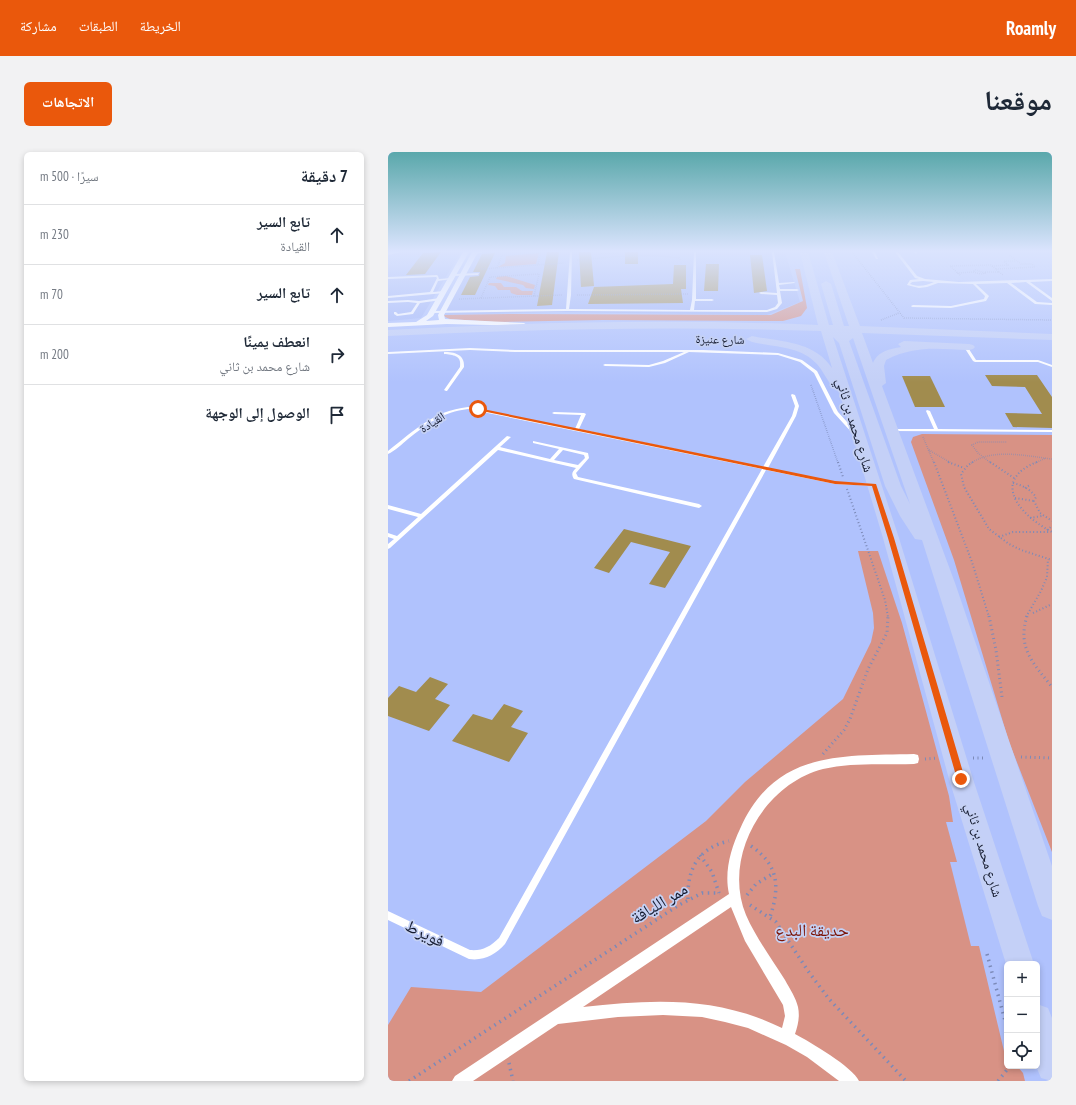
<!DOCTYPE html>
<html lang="ar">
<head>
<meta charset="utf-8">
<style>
	:root { --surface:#fff; --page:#f2f2f3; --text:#1f2937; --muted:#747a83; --line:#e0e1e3; --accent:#ea580c }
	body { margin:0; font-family:"PT Sans Narrow","Noto Naskh Arabic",sans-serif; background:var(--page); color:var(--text); direction:rtl }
	.controls { position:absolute; right:12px; bottom:12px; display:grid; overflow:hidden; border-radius:6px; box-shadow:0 2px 6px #0003 }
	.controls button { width:36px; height:36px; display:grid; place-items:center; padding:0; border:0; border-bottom:1px solid var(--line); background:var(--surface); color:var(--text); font:20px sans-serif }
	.stop { position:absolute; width:12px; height:12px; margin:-9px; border:3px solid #ea580c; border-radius:50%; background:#fff }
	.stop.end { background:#ea580c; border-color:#fff; box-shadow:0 1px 4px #0008 }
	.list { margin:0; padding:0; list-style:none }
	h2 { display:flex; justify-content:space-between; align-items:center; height:52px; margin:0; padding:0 16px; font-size:17px }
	h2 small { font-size:13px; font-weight:400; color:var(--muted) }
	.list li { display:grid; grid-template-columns:26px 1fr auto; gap:12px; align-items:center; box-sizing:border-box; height:60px; padding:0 16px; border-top:1px solid var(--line) }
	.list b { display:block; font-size:15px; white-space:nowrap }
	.list p { margin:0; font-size:13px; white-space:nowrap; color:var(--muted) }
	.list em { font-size:13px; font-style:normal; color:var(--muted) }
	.icon { flex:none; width:22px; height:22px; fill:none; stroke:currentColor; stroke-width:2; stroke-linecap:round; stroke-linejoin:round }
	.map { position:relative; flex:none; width:664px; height:929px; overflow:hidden; direction:ltr; border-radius:6px }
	header { display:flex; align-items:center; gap:24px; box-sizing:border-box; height:56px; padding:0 20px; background:var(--accent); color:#fff }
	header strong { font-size:19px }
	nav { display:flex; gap:22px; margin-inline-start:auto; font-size:14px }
	.intro { display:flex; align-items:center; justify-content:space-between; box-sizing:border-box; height:96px; padding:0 24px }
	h1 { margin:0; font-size:28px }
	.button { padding:10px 18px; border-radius:6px; background:var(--accent); color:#fff; font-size:14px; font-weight:700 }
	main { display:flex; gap:24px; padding:0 24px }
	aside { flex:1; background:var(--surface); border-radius:6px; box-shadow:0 2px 6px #0003 }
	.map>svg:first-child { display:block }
	.built { fill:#a3b6f7 }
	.green { fill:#d89285 }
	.building { fill:#a18c4e }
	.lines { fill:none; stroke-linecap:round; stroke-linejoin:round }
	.path-far3 { stroke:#7c8ab8; stroke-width:1.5; stroke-dasharray:0.5 1.5; stroke-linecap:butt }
	.path-far2 { stroke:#7c8ab8; stroke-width:2; stroke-dasharray:1 2.5; stroke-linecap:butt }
	.path-far1 { stroke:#7c8ab8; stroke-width:3; stroke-dasharray:1 3.5; stroke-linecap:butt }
	.path { stroke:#7c8ab8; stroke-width:3.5; stroke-dasharray:1.5 4.5; stroke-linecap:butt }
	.service { fill:#fff; fill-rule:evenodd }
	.pedestrian { fill:#fff; fill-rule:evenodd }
	.minor { fill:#fff; fill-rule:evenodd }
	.primary { fill:#c4d0f7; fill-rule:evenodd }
	.route { fill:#ea580c }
	.labels { text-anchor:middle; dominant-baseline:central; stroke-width:3.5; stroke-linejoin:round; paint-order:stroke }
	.far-street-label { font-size:12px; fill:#141a2f; stroke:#c5d1f4 }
	.street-label { font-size:14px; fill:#141a2f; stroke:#c5d1f4 }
	.near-street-label { font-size:17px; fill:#141a2f; stroke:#c5d1f4 }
	.near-park-label { font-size:17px; fill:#7b1407; stroke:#c5d1f4 }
</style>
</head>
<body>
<header>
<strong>Roamly</strong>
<nav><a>الخريطة</a><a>الطبقات</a><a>مشاركة</a></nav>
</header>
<div class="intro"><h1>موقعنا</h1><a class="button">الاتجاهات</a></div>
<main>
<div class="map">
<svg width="664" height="929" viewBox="0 0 664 929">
	<rect width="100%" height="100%" fill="#b0c2fd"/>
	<g class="built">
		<polygon points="0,100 73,100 33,166 0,169"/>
		<polygon points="86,100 397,100 412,150 379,163 168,160 55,163"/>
	</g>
	<g class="green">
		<polygon points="151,101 148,112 110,115 117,111 118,104"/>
		<polygon points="407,117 412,117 419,156 413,164 395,169 215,168 106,170 62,167 57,165 56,163 123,162 383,163 415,149"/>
		<polygon points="118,124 147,133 146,137 138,136 135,133 108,127 109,125"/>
		<polygon points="101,131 113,131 116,135 128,135 134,139 145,139 144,143 129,143 123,141 122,138 110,138 107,134 100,133"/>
		<polygon points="534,282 664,283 664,700 621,590 566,408 523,290 525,285"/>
		<polygon points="470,399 490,399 514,471 561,644 565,670 558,670 569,710 562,710 583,794 591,794 616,899 619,902 619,914 629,914 635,921 637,929 0,929 0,873 23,835 93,840 318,669 357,630 455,547 483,490 486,476 485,461"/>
	</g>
	<g class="building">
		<polygon points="53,100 37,122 18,123 35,101"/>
		<polygon points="159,100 171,100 164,153 149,154"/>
		<polygon points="191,100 203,100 206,134 193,135"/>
		<rect x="237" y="100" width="13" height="12"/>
		<polygon points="107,101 87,143 73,143 82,125 91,124 92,120 85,120 94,102"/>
		<polygon points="362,103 374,103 379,139 366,141"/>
		<polygon points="318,112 331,112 330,139 316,139"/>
		<polygon points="286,113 298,113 298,137 293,137 295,151 200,152 206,135 285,132"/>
		<polygon points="597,223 649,223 664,245 664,276 625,275 617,261 654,262 637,235 604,234"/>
		<polygon points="514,224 542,224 557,255 527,255"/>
		<polygon points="236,377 303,394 277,436 261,432 282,400 243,390 221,421 206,416"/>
		<polygon points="42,525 60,532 47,547 62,553 41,579 0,564 0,546 11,534 28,540"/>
		<polygon points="116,552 135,559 123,575 140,581 121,610 64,589 85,562 104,568"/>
	</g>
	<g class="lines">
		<g class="path-far3">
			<polyline points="464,100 516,166 664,168"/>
			<polyline points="211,102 230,101"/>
			<path d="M189,108C223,105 257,101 291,106L292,108"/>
			<polyline points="604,114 620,113 616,109 627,109"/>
			<polyline points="109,116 114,103 152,101 150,113"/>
			<polyline points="93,117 176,111"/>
			<polyline points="608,117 647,115 644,112 633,112 621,103"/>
			<polygon points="587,118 597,121 593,122 585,120"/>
			<polyline points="597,120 611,120 615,123"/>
			<polyline points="569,121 585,120"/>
			<polyline points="572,123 562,114 603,113 611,120"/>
			<polyline points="189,143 300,142"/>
			<polyline points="93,146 102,125 151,122 146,144"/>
			<polyline points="71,147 174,143"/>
			<polyline points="493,168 511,161"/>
			<polyline points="423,233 450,311"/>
			<polyline points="535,285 546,311"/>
			<polyline points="541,298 563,311"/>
			<path d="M583,311C606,296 638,304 664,307"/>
			<polyline points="603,311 590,301 584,293 590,290 619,290"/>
			<polyline points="647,311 658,306"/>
		</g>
		<g class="path-far2">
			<polyline points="450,310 455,325"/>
			<polyline points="546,310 584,410 601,465"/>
			<polyline points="560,310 576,316"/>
			<polyline points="585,310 580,313 573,322 576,335 601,377 621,392 633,398 664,408"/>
			<polyline points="602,310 626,326"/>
			<path d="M649,310C601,329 633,364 664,380"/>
			<path d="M625,331C634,333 642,337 648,345L646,349L652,361L664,369"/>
			<polyline points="637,336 642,333"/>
			<polyline points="459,337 497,448 500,465"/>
			<polyline points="627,346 646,349"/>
			<polyline points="642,366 654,364"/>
			<polyline points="659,378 664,374"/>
			<polyline points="611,385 625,380 661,380"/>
			<polyline points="645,461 664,452"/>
			<polyline points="638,465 653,439 659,425 660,407"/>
		</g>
		<g class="path-far1">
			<polyline points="601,464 608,498 614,545"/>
			<path d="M639,464C629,496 645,511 664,535"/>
			<polyline points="435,602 456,578 462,567 480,517 499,481 500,464"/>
			<polyline points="633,605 664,606"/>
			<polyline points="585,606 598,606"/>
			<polyline points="537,607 550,606"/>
		</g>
		<g class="path">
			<path d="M363,694C391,713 392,735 382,765"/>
			<polyline points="312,703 324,720 331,741"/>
			<polyline points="359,743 368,732 386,721"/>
			<path d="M300,747C299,717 310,696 341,689"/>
			<polyline points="362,753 388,770 420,819 441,847 518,929"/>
			<polyline points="599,802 619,876"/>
			<polyline points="121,911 125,929"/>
			<polyline points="21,929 291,753 314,741 332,741"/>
			<polyline points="610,929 622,914"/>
		</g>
		<g class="service">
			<polygon points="86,100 97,100 87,102"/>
			<polygon points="182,100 184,100 183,143 181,157 302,158 304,148 306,100 308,100 308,147 324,147 326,148 324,149 307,149 306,158 379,158 387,155 390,151 389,143 373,142 371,141 373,140 389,141 384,100 386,100 391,131 406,130 407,131 391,133 392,137 409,137 411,138 409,139 392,139 394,151 389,157 379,160 179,159 44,161 42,160 44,159 178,157 179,143"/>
			<polygon points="484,100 487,100 490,107 488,107"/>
			<path d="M507,100H510L529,124L537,127L571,130L664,127V129L642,130L664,146V149L638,130L623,131L649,150L664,151V153L647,152L619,131L588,132L601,144L598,149L563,156L524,155L523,154L525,153L563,154L596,147L597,144L585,132L550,131L539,135L531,136L519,133L522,128L531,127L527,126ZM535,129L546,130C538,134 530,135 522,132L524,130Z"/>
			<polygon points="526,100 529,100 529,101 528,102"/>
			<polygon points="91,121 90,123 66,124 65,123 66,122"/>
			<polygon points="49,123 50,124 51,127 63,126 64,127 50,129 45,140 56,139 57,141 0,146 0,144 42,140 49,126 48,125 0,127 0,125"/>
			<polygon points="52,146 53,146 53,148 32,151 25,162 9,164 6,162 6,160 8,160 10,162 23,160 29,151 20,150 0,151 0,149 20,148 31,149"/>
			<polygon points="577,194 579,194 588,208 650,208 664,213 664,215 650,210 587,210 585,209 576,195"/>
			<polygon points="82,196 127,198 315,198 390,201 414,208 429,219 450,260 470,282 466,283 446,261 426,221 412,210 390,203 301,200 277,211 261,215 217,214 215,213 217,212 261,213 275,209 296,200 127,200 82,198 0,202 0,200"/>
			<path d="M56,200C66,200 77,202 76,215L59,239H58L56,238L72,215C74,203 65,203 56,202Z"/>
			<path d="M404,242L407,243L411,254L408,264L380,316L447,330L486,332L488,333V334L447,332L378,318L117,792C107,803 96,809 81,807L0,768V759L82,798C94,799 102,795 111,786L374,317L80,257C55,260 39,272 20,287C14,292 7,299 0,302V299C27,278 45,259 80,255L187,277L193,263L166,262L164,261L166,260L196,261L198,262L191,277L375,315L404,264L407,254L403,243Z"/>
			<polygon points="539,258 542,259 550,277 664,278 664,280 504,279 502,278 504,277 546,277 538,259"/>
			<path d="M119,284L123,285L112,295L162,307L171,297L145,291V289L200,301L201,306L188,321L190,325L311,352L314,354L311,356L186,327C183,322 184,320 188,316L110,298L2,396L0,397V392L6,387L0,385V381L9,384L30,365L0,357V353L33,362ZM175,298L196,303L197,306L190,313L166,308Z"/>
		</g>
		<path class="pedestrian" d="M526,602L530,603L531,607L530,611L526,612C496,613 464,610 435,617C376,632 334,705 358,763C368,786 384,807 397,828C402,837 408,846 410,855C412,865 410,873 407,882C422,890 465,915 471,929H451L419,905L398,893L360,876L337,870L314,865L275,863L230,865L170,872L85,929H64L67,924L341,742C336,720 343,696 352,677C387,598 453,604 526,602ZM343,755L357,789L395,853L397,864L394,876C329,844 266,847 195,855Z"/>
		<g class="minor">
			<polygon points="0,100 14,100 0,103"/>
			<polygon points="75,100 81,100 45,164 38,169 51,168 50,163 84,100 90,100 56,163 57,167 136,171 139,173 138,174 59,172 0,175 0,171 28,170 39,163"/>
		</g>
		<g class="primary">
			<path d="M412,100H420L441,173H445L433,132L438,129L443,132L456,174H461L436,100H444L472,174L664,182V188L474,181L485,211C490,199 502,197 513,195L510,192L516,189L581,192L585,193L587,195L585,197L581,198C550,197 527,193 498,208L496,214L498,231L494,234L567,431L664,714V768L654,764L650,754L534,388L527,387L512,364L497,334L451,191L445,185L511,386L585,627L646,812H619V816L618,812L561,627L495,386L450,236H445C439,228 435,219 429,212C413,194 386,195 364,190L358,187L364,184C393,190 426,189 444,216L433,179C288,174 144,177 0,184V178C143,170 287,167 430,173ZM465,186L522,352L513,334L461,189Z"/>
			<polygon points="649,852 660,856 664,866 664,929 653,926 648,914 649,914"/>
		</g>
	</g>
	<linearGradient id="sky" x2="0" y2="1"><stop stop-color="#5aa8ab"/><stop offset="0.43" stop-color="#dbe4fe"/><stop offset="1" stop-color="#dbe4fe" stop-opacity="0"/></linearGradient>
	<rect width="664" height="230" fill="url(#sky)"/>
	<polygon class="route" points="90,256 447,329 488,332 506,386 577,627 576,630 573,631 569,627 500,386 484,334 447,332 89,258"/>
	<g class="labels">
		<g class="far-street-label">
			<text transform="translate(332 187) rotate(1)">شارع عنيزة</text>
			<text transform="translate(44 270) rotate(-33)">القيادة</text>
		</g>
		<g class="street-label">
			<text transform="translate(467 273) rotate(73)">شارع محمد بن ثاني</text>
			<text transform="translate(596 698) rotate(73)">شارع محمد بن ثاني</text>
		</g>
		<g class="near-street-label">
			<text transform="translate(271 751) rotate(-31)">ممر اللياقة</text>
			<text transform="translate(37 781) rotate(26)">فويرط</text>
		</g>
		<g class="near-park-label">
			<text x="424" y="778">حديقة البدع</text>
		</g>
	</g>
</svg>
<div class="controls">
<button>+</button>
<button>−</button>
<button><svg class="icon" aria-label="locate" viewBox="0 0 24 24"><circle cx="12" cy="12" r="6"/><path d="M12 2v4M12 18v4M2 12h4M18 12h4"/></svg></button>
</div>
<div class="stop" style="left:90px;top:257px"></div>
<div class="stop end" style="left:573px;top:627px"></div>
</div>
<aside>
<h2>7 دقيقة<small>سيرًا · 500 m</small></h2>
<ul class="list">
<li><svg class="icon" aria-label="ahead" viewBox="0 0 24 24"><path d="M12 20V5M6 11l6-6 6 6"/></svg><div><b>تابع السير</b><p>القيادة</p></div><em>230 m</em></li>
<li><svg class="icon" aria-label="ahead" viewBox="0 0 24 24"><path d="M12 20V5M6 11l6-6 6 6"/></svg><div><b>تابع السير</b></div><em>70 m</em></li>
<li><svg class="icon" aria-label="right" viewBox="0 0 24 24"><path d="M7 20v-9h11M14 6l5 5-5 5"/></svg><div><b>انعطف يمينًا</b><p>شارع محمد بن ثاني</p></div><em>200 m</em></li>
<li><svg class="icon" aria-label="arrive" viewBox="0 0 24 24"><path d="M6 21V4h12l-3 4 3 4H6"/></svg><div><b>الوصول إلى الوجهة</b></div></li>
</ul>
</aside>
</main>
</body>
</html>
